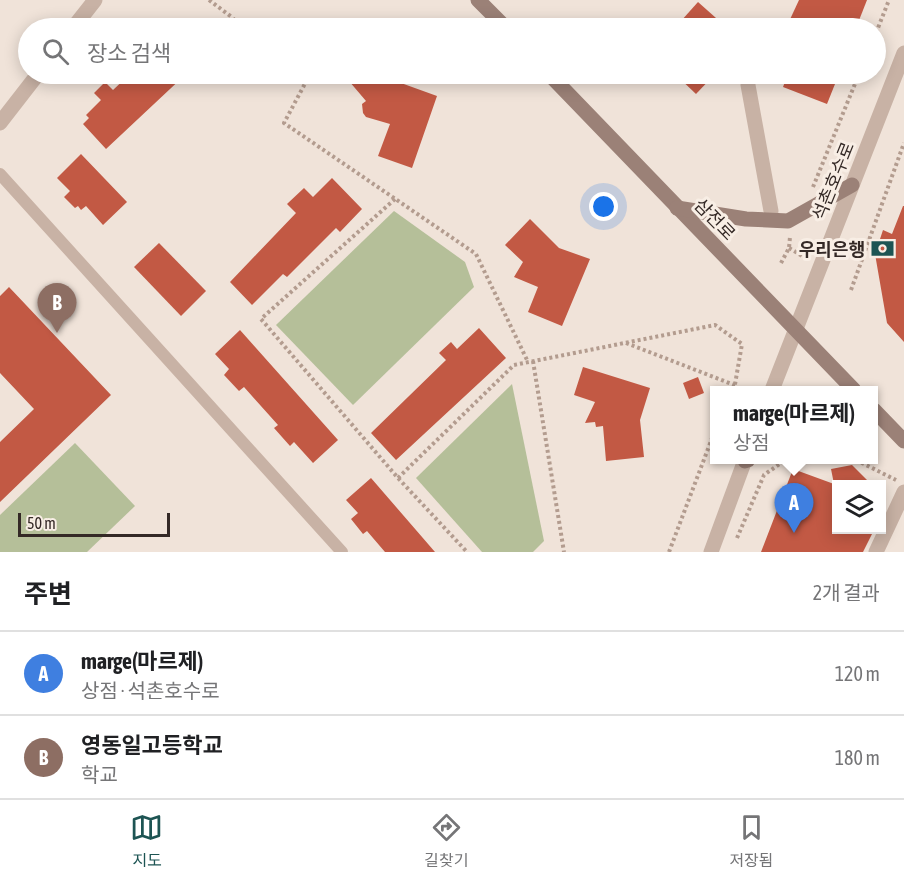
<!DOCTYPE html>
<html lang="ko">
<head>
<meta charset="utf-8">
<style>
	:root { --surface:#fff; --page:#f6f6f6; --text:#202124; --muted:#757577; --line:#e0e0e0; --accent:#1d5453 }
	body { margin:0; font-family:"Asap Condensed","Noto Sans KR",sans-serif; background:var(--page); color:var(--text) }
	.controls { position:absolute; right:18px; bottom:18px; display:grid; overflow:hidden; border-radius:0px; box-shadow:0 3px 15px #0003 }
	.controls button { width:54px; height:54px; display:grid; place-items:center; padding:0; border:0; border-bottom:2px solid var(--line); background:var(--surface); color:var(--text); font:30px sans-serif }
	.scale { position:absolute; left:18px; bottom:15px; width:152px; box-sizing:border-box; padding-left:6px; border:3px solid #342926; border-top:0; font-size:16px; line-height:21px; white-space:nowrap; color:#342926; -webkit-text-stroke:4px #f8eee5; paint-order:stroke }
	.you { position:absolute; left:604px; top:207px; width:21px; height:21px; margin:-15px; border:4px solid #fff; border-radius:50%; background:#1a73e8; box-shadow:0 0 0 9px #1a73e833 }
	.badge { display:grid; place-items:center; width:39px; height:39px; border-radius:50%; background:var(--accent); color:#fff; font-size:20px; font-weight:700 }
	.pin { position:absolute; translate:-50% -50px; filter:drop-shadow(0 2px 3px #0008) }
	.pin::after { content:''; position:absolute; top:32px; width:21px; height:18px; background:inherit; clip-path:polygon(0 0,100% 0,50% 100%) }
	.popup { position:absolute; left:710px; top:386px; width:168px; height:78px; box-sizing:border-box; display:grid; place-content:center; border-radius:0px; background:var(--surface); filter:drop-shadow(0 2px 4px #0005); font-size:20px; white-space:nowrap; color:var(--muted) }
	.popup b { font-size:22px; color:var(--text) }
	.popup::after { content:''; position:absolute; left:50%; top:100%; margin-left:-12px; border:12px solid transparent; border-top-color:var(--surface) }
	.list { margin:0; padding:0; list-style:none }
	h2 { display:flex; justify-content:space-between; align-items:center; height:78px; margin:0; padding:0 24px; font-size:26px }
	h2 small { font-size:20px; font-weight:400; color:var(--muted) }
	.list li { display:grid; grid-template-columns:39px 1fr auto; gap:18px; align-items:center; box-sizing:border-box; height:84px; padding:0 24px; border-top:2px solid var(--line) }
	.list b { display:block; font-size:22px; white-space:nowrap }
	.list p { margin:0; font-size:20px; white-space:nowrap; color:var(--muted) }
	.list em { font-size:20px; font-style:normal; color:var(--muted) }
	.icon { flex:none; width:33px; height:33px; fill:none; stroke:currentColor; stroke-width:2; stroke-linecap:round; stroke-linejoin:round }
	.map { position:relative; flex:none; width:904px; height:552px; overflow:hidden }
	.search { position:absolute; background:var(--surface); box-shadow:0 3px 15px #0003; left:18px; right:18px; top:18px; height:66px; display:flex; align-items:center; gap:15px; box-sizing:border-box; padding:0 21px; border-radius:33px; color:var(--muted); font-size:22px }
	.sheet { height:246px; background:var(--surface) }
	nav { display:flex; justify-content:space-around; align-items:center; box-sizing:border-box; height:84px; border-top:2px solid var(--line); background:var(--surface); font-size:16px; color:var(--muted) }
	nav a { display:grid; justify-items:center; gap:3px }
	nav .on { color:var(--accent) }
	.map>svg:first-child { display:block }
	.green { fill:#b5bf99 }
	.building { fill:#c25944 }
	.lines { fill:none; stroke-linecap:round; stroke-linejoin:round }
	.path { stroke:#b39c8f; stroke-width:4; stroke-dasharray:3 3; stroke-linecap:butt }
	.service { stroke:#c8b2a5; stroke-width:12 }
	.pedestrian { stroke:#c8b2a5; stroke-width:15 }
	.minor { stroke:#c8b2a5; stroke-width:15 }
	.tertiary { stroke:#c8b2a5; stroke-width:15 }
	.secondary { stroke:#9b8177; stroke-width:15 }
	.labels { text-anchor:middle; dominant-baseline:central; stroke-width:6; stroke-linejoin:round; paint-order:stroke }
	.street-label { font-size:18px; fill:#342926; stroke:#f8eee5 }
	.poi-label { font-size:18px; font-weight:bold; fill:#342926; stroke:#f8eee5; text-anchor:end }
</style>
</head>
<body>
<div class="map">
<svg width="904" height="552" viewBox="0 0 904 552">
	<rect width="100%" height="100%" fill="#f0e3d9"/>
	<g class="green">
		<polygon points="394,211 465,262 474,287 353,405 276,325"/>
		<polygon points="512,384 544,541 533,552 482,552 416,478"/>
		<polygon points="75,443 135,506 87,552 0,552 0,515"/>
	</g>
	<g class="building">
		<polygon points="799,0 867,0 856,28 786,28"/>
		<polygon points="698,2 716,18 706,28 689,28 681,21"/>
		<polygon points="130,74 186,74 106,149 83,124 89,118 86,115 101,100 94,93 105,82 113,90"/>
		<polygon points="357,74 392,74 401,83 437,96 412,168 378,156 390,124 366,117 363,113 362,104 366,101 349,81"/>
		<polygon points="675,74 715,74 696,94"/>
		<polygon points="788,74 839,74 827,104 783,87"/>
		<polygon points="81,154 127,202 103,225 86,206 81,210 78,206 75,208 64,197 70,191 57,178"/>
		<polygon points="332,178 362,209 340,232 336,228 287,277 283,274 252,305 230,282 296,213 287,204 304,188 313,197"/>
		<polygon points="903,206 904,206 904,342 887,323 875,254 883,230 892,234"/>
		<polygon points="530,219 559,248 590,259 562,326 528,312 538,287 514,277 523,262 505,245"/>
		<polygon points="159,243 206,291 181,316 134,267"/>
		<polygon points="9,287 111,395 0,502 0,442 34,409 0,373 0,296"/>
		<polygon points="479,328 506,358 396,460 371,433 446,360 439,353 451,342 457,349"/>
		<polygon points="240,330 338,440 313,463 294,442 290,446 274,428 278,425 244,387 239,391 224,375 229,369 215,354"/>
		<polygon points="583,367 650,388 640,420 644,457 606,461 603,426 596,427 595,422 585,423 595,402 574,395"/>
		<polygon points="698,377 704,393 689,399 683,383"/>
		<polygon points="852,465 871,484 835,484 837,530 874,530 863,552 761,552 793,469 834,484 831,469"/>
		<polygon points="371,478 435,552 385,552 367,531 363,534 351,519 358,513 346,500"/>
	</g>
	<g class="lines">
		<g class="path">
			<polyline points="209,0 233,18 239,28"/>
			<polyline points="876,33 889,0"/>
			<polyline points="306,74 308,78 284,123 476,254 528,362"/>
			<polyline points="813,187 859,74"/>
			<polyline points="395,199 261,319 398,478 467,552"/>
			<polyline points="789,248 804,257"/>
			<polyline points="781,263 789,248 790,237"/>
			<polyline points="851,290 904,143"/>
			<polyline points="626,343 737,386"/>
			<polyline points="533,361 564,552"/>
			<polyline points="856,460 896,480"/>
			<polyline points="398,478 514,365 715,325 742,344 734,390"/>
			<polyline points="737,538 764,475 785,460"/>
			<polyline points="669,552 714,433"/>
		</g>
		<polyline class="service" points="0,174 342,552"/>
		<polyline class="pedestrian" points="748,85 771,211"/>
		<g class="minor">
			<polyline points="73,28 95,0"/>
			<polyline points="0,123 38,74"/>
			<polyline points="876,552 904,492"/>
		</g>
		<g class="tertiary">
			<polyline points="772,390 904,53"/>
			<polyline points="711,552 745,460"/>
		</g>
		<g class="secondary">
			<polyline points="478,0 506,28"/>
			<polyline points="549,74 854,390"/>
			<polyline points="677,208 746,219 788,221 852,185"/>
			<polyline points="874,410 904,441"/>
			<polyline points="745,461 748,460"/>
		</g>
	</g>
	<defs>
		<symbol id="bank-bare" viewBox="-9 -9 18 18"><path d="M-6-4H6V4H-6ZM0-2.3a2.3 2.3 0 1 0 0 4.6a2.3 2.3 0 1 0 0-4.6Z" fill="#1d5453" stroke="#f8eee5" stroke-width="2.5" paint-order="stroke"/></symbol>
	</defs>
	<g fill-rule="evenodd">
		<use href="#bank-bare" x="866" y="232" width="33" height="33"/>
	</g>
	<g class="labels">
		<g class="street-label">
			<text transform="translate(833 181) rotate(-68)">석촌호수로</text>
			<text transform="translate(715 219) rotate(46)">삼전로</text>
		</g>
		<g class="poi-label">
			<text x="865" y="249">우리은행</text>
		</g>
	</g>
</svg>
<div class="controls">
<button><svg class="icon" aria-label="layers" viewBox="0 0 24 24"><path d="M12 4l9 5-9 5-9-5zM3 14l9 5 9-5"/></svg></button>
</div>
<div class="scale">50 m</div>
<div class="you"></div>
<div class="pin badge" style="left:794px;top:533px;background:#3f7fe0">A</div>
<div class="popup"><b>marge(마르제)</b>상점</div>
<div class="pin badge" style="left:57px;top:333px;background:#8d6e63">B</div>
<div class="search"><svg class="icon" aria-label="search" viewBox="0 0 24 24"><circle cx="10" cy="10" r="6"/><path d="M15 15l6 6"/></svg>장소 검색</div>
</div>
<section class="sheet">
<h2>주변<small>2개 결과</small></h2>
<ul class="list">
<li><span class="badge" style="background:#3f7fe0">A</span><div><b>marge(마르제)</b><p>상점 · 석촌호수로</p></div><em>120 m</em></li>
<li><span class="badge" style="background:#8d6e63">B</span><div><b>영동일고등학교</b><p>학교</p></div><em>180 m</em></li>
</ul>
</section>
<nav>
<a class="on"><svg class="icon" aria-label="map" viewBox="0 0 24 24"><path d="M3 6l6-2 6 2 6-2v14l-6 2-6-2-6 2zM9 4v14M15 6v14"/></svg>지도</a>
<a><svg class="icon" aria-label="directions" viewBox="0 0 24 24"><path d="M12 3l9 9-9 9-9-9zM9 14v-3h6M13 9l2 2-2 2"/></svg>길찾기</a>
<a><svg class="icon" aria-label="saved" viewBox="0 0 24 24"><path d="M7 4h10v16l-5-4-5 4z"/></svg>저장됨</a>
</nav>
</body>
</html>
